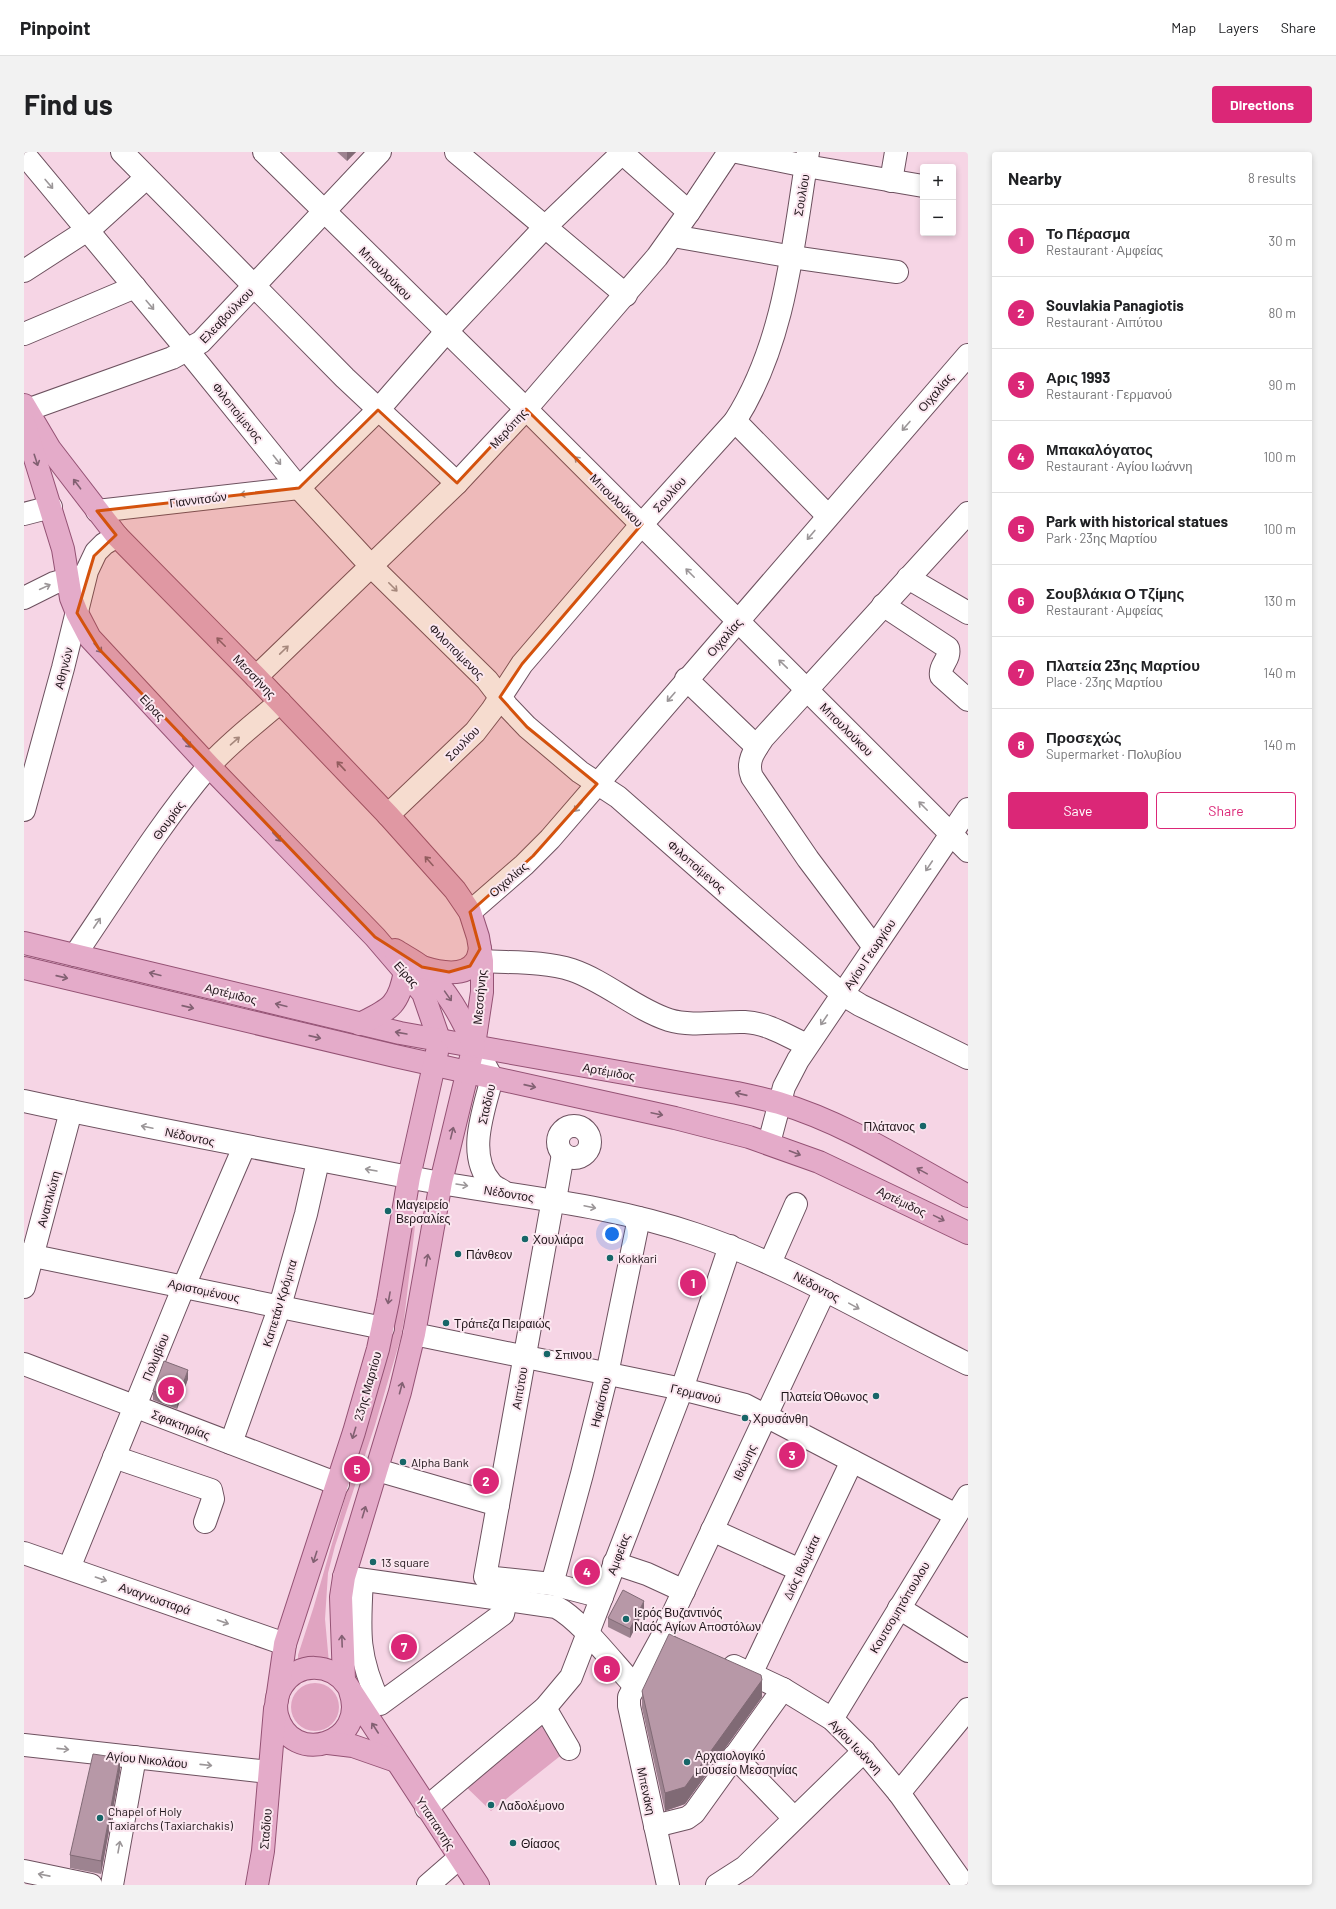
<!DOCTYPE html>
<html lang="en">
<head>
<meta charset="utf-8">
<style>
	:root { --surface:#fff; --page:#f2f2f2; --text:#202124; --muted:#757577; --line:#e0e0e0; --accent:#db2777 }
	body { margin:0; font-family:Barlow,sans-serif; background:var(--page); color:var(--text) }
	.controls { position:absolute; right:12px; top:12px; display:grid; overflow:hidden; border-radius:4px; box-shadow:0 2px 6px #0003 }
	.controls button { width:36px; height:36px; display:grid; place-items:center; padding:0; border:0; border-bottom:1px solid var(--line); background:var(--surface); color:var(--text); font:20px sans-serif }
	.you { position:absolute; left:588px; top:1082px; width:14px; height:14px; margin:-10px; border:3px solid #fff; border-radius:50%; background:#1a73e8; box-shadow:0 0 0 6px #1a73e833 }
	.badge { display:grid; place-items:center; width:26px; height:26px; border-radius:50%; background:var(--accent); color:#fff; font-size:13px; font-weight:700 }
	.pin { position:absolute; translate:-50% -50%; border:2px solid #fff; box-shadow:0 1px 4px #0006 }
	.list { margin:0; padding:0; list-style:none }
	h2 { display:flex; justify-content:space-between; align-items:center; height:52px; margin:0; padding:0 16px; font-size:17px }
	h2 small { font-size:13px; font-weight:400; color:var(--muted) }
	.list li { display:grid; grid-template-columns:26px 1fr auto; gap:12px; align-items:center; box-sizing:border-box; height:72px; padding:0 16px; border-top:1px solid var(--line) }
	.list b { display:block; font-size:15px; white-space:nowrap }
	.list p { margin:0; font-size:13px; white-space:nowrap; color:var(--muted) }
	.list em { font-size:13px; font-style:normal; color:var(--muted) }
	.actions { display:flex; gap:8px; padding:12px 16px }
	.actions a { flex:1; padding:9px 0; border:1px solid var(--accent); border-radius:4px; text-align:center; font-size:14px; color:var(--accent) }
	.actions .main { background:var(--accent); color:#fff }
	.map { position:relative; flex:none; width:944px; height:1733px; overflow:hidden; border-radius:4px }
	header { display:flex; align-items:center; gap:24px; box-sizing:border-box; height:56px; padding:0 20px; background:var(--surface); border-bottom:1px solid var(--line) }
	header strong { font-size:19px }
	nav { display:flex; gap:22px; margin-inline-start:auto; font-size:14px }
	.intro { display:flex; align-items:center; justify-content:space-between; box-sizing:border-box; height:96px; padding:0 24px }
	h1 { margin:0; font-size:28px }
	.button { padding:10px 18px; border-radius:4px; background:var(--accent); color:#fff; font-size:14px; font-weight:700 }
	main { display:flex; gap:24px; padding:0 24px }
	aside { flex:1; background:var(--surface); border-radius:4px; box-shadow:0 2px 6px #0003 }
	.map>svg:first-child { display:block }
	.green { fill:#e0a4c1 }
	.lines { fill:none; stroke-linecap:round; stroke-linejoin:round }
	.minor-casing { stroke:#6d515f; stroke-width:24 }
	.major-casing { stroke:#945274; stroke-width:24 }
	.minor { stroke:#fff; stroke-width:22 }
	.major { stroke:#e4abc9; stroke-width:22 }
	.wall { fill:#9d8390 }
	.shaded-wall { fill:#806a75 }
	.building { fill:#b798a7; stroke:#806a75 }
	.oneway { stroke:#9b9698 }
	.oneway2 { stroke:#826072 }
	.marked { fill:#d4520d; fill-opacity:0.2; stroke:#d4520d; stroke-width:3; stroke-linejoin:round }
	.poi-dot { fill:#176668; stroke:#fbe7f0; stroke-width:1.5 }
	.labels { text-anchor:middle; dominant-baseline:central; stroke-width:4; stroke-linejoin:round; paint-order:stroke }
	.street-label { font-size:12px; fill:#20151a; stroke:#fbe7f0 }
	.poi-label { font-size:12px; fill:#20151a; stroke:#fbe7f0; text-anchor:start }
</style>
</head>
<body>
<header>
<strong>Pinpoint</strong>
<nav><a>Map</a><a>Layers</a><a>Share</a></nav>
</header>
<div class="intro"><h1>Find us</h1><a class="button">Directions</a></div>
<main>
<div class="map">
<svg width="944" height="1733" viewBox="0 0 944 1733">
	<rect width="100%" height="100%" fill="#f6d5e5"/>
	<g class="green">
		<polygon points="386,1074 391,1074 380,1168 377,1185 351,1273 311,1394 304,1421 301,1467 305,1511 274,1508 274,1503 290,1454 356,1225"/>
		<circle cx="291" cy="1555" r="24"/>
		<polygon points="521,1556 545,1597 467,1659 437,1630"/>
	</g>
	<g class="lines">
		<defs>
			<g id="minor">
				<polyline points="98,0 321,226 433,331"/>
				<polyline points="240,0 502,257 944,699"/>
				<polyline points="432,0 602,143"/>
				<polyline points="597,0 665,60"/>
				<polyline points="713,0 782,14 899,34"/>
				<polyline points="0,2 164,199 275,336 348,415 463,528 483,554 503,575 556,620 594,645 818,842 836,853 944,906"/>
				<polyline points="867,29 872,0"/>
				<polyline points="649,84 775,106 873,120"/>
				<polyline points="0,119 68,75 122,26"/>
				<polyline points="0,182 111,135"/>
				<polyline points="3,258 148,206 177,190 356,0"/>
				<polyline points="711,269 804,364"/>
				<polyline points="73,359 275,336 354,258 422,180 521,75 599,0"/>
				<polyline points="0,362 27,355"/>
				<polyline points="884,426 944,461"/>
				<polyline points="0,446 30,431 44,427"/>
				<path d="M859,453L924,496C927,507 915,513 917,524L944,548"/>
				<polyline points="232,525 433,331 502,257 633,105 665,60 705,0"/>
				<polyline points="662,527 733,595"/>
				<polyline points="0,658 39,516 63,419 72,400 80,392 93,384"/>
				<path d="M364,663L451,580L468,558L498,512L618,372L711,269C762,189 769,91 784,0"/>
				<polyline points="446,760 500,713 526,687 944,203"/>
				<path d="M850,795L784,707L728,625C722,610 730,599 739,586L944,361"/>
				<path d="M51,803C94,740 135,673 184,615C205,591 232,571 256,550"/>
				<path d="M458,809C487,811 520,809 548,818C583,830 611,857 645,868C667,875 698,869 721,870C744,871 763,884 783,893"/>
				<path d="M450,893L468,926C460,958 442,1003 467,1031C470,1035 476,1037 480,1040"/>
				<path d="M0,949C128,977 256,1000 384,1025C480,1044 578,1050 671,1082C767,1114 853,1168 944,1212"/>
				<circle cx="550" cy="990" r="16"/>
				<polyline points="745,991 760,935 774,908 944,657"/>
				<polyline points="529,1047 461,1425 528,1432 578,1445"/>
				<polyline points="531,1048 539,1002"/>
				<polyline points="0,1102 359,1176"/>
				<polyline points="746,1111 772,1052"/>
				<polyline points="0,1135 47,959"/>
				<polyline points="390,1182 658,1237 721,1253 932,1363"/>
				<polyline points="0,1212 314,1332"/>
				<polyline points="207,1291 256,1154 282,1062 294,1009"/>
				<polyline points="90,1305 187,1338 189,1347 181,1370"/>
				<polyline points="353,1318 474,1353"/>
				<polyline points="688,1378 776,1418"/>
				<polyline points="0,1401 261,1492"/>
				<polyline points="590,1411 623,1422 660,1439"/>
				<polyline points="45,1416 160,1134 220,995"/>
				<path d="M320,1425L532,1455C557,1468 590,1512 610,1533"/>
				<path d="M338,1428C335,1479 333,1505 356,1552L479,1462L485,1433"/>
				<polyline points="528,1432 558,1322 583,1222 615,1066"/>
				<polyline points="875,1456 944,1499"/>
				<polyline points="710,1514 759,1537 808,1567 840,1599 875,1641 940,1733"/>
				<polyline points="727,1522 828,1309"/>
				<polyline points="521,1556 545,1597"/>
				<polyline points="808,1567 944,1344"/>
				<polyline points="0,1593 245,1620"/>
				<polyline points="710,1604 770,1666"/>
				<polyline points="875,1641 944,1557"/>
				<polyline points="402,1656 521,1556 547,1525 658,1237 706,1094"/>
				<polyline points="631,1674 663,1666 670,1661 759,1537"/>
				<polyline points="0,1719 67,1733"/>
				<polyline points="88,1733 111,1605"/>
				<polyline points="404,1733 435,1706"/>
				<polyline points="644,1733 605,1554 605,1545 639,1483 801,1138"/>
				<polyline points="693,1733 721,1715 840,1599"/>
			</g>
			<g id="major">
				<polyline points="0,253 26,297 93,384 232,525 364,663 431,738 446,760 454,785 458,809 458,840 450,893 417,1030 390,1182 376,1240 320,1425 317,1445 320,1528"/>
				<polyline points="0,271 39,397 47,446 53,461 66,486 185,614 351,785 399,841 415,887"/>
				<path d="M0,791L376,881L713,941C727,944 741,947 755,951C822,971 883,1011 944,1044"/>
				<path d="M371,798C380,804 391,809 399,816C423,838 437,864 450,893"/>
				<path d="M398,815C414,820 441,826 452,809C454,806 455,801 456,797"/>
				<polyline points="0,816 371,904 651,966 725,985 795,1010 944,1081"/>
				<path d="M336,872C366,857 375,854 381,819"/>
				<path d="M326,1539C345,1592 267,1616 253,1563C251,1553 253,1542 258,1534C274,1509 307,1511 323,1533L454,1733"/>
				<polyline points="253,1548 261,1492 330,1280 354,1197 364,1149 385,1025 413,900"/>
				<polyline points="304,1591 329,1594 372,1609"/>
				<polyline points="233,1733 239,1699 251,1557"/>
			</g>
		</defs>
		<use href="#minor" class="minor-casing"/>
		<use href="#major" class="major-casing"/>
		<use href="#minor" class="minor"/>
		<use href="#major" class="major"/>
	</g>
	<g class="wall">
		<polygon points="313,0 332,0 323,9"/>
		<polygon points="164,1227 153,1257 129,1248 129,1239"/>
		<polygon points="620,1458 606,1486 584,1475 584,1466"/>
		<polygon points="618,1539 738,1545 661,1652 641,1659 618,1556"/>
		<polygon points="96,1619 77,1722 46,1716 46,1703"/>
	</g>
	<g class="shaded-wall">
		<polygon points="323,0 332,0 323,9"/>
		<polygon points="164,1218 164,1227 153,1257 153,1248"/>
		<polygon points="620,1449 620,1458 606,1486 606,1477"/>
		<polygon points="738,1528 738,1545 661,1652 641,1659 641,1641"/>
		<polygon points="96,1606 96,1619 77,1722 77,1709"/>
	</g>
	<g class="building">
		<polygon points="140,1209 164,1218 153,1248 129,1239"/>
		<polygon points="599,1438 620,1449 606,1477 584,1466"/>
		<polygon points="645,1482 737,1523 738,1528 661,1635 641,1641 618,1539"/>
		<polygon points="69,1602 96,1606 77,1709 46,1703"/>
	</g>
	<defs><path id="oneway-shaft" d="M-6 0H5M1.5-3L5.5 0L1.5 3" fill="none" stroke-width="1.6" stroke-linecap="round" stroke-linejoin="round"/></defs>
	<g class="oneway">
		<use href="#oneway-shaft" transform="translate(25 32) rotate(50)"/>
		<use href="#oneway-shaft" transform="translate(126 153) rotate(50)"/>
		<use href="#oneway-shaft" transform="translate(882 274) rotate(131)"/>
		<use href="#oneway-shaft" transform="translate(253 308) rotate(51)"/>
		<use href="#oneway-shaft" transform="translate(555 309) rotate(-135)"/>
		<use href="#oneway-shaft" transform="translate(222 342) rotate(173)"/>
		<use href="#oneway-shaft" transform="translate(787 383) rotate(130)"/>
		<use href="#oneway-shaft" transform="translate(666 421) rotate(-135)"/>
		<use href="#oneway-shaft" transform="translate(21 435) rotate(-25)"/>
		<use href="#oneway-shaft" transform="translate(369 435) rotate(45)"/>
		<use href="#oneway-shaft" transform="translate(260 498) rotate(-44)"/>
		<use href="#oneway-shaft" transform="translate(759 512) rotate(-136)"/>
		<use href="#oneway-shaft" transform="translate(647 545) rotate(131)"/>
		<use href="#oneway-shaft" transform="translate(211 589) rotate(-41)"/>
		<use href="#oneway-shaft" transform="translate(899 654) rotate(-135)"/>
		<use href="#oneway-shaft" transform="translate(554 655) rotate(131)"/>
		<use href="#oneway-shaft" transform="translate(905 714) rotate(124)"/>
		<use href="#oneway-shaft" transform="translate(73 771) rotate(-56)"/>
		<use href="#oneway-shaft" transform="translate(800 868) rotate(124)"/>
		<use href="#oneway-shaft" transform="translate(123 975) rotate(-168)"/>
		<use href="#oneway-shaft" transform="translate(347 1018) rotate(-170)"/>
		<use href="#oneway-shaft" transform="translate(438 1033) rotate(9)"/>
		<use href="#oneway-shaft" transform="translate(566 1055) rotate(12)"/>
		<use href="#oneway-shaft" transform="translate(830 1154) rotate(29)"/>
		<use href="#oneway-shaft" transform="translate(77 1427) rotate(19)"/>
		<use href="#oneway-shaft" transform="translate(199 1470) rotate(19)"/>
		<use href="#oneway-shaft" transform="translate(39 1597) rotate(6)"/>
		<use href="#oneway-shaft" transform="translate(182 1613) rotate(6)"/>
		<use href="#oneway-shaft" transform="translate(95 1695) rotate(-80)"/>
		<use href="#oneway-shaft" transform="translate(20 1723) rotate(-169)"/>
	</g>
	<g class="oneway2">
		<use href="#oneway-shaft" transform="translate(12 308) rotate(72)"/>
		<use href="#oneway-shaft" transform="translate(53 332) rotate(-127)"/>
		<use href="#oneway-shaft" transform="translate(197 490) rotate(-135)"/>
		<use href="#oneway-shaft" transform="translate(74 496) rotate(50)"/>
		<use href="#oneway-shaft" transform="translate(163 591) rotate(47)"/>
		<use href="#oneway-shaft" transform="translate(317 614) rotate(-133)"/>
		<use href="#oneway-shaft" transform="translate(253 685) rotate(46)"/>
		<use href="#oneway-shaft" transform="translate(405 709) rotate(-132)"/>
		<use href="#oneway-shaft" transform="translate(131 822) rotate(-166)"/>
		<use href="#oneway-shaft" transform="translate(38 825) rotate(13)"/>
		<use href="#oneway-shaft" transform="translate(424 844) rotate(55)"/>
		<use href="#oneway-shaft" transform="translate(257 853) rotate(-166)"/>
		<use href="#oneway-shaft" transform="translate(164 855) rotate(13)"/>
		<use href="#oneway-shaft" transform="translate(377 881) rotate(-170)"/>
		<use href="#oneway-shaft" transform="translate(291 885) rotate(13)"/>
		<use href="#oneway-shaft" transform="translate(506 934) rotate(13)"/>
		<use href="#oneway-shaft" transform="translate(717 942) rotate(-167)"/>
		<use href="#oneway-shaft" transform="translate(633 962) rotate(12)"/>
		<use href="#oneway-shaft" transform="translate(428 981) rotate(-76)"/>
		<use href="#oneway-shaft" transform="translate(771 1001) rotate(21)"/>
		<use href="#oneway-shaft" transform="translate(898 1019) rotate(-151)"/>
		<use href="#oneway-shaft" transform="translate(915 1066) rotate(26)"/>
		<use href="#oneway-shaft" transform="translate(403 1108) rotate(-80)"/>
		<use href="#oneway-shaft" transform="translate(365 1146) rotate(100)"/>
		<use href="#oneway-shaft" transform="translate(377 1236) rotate(-75)"/>
		<use href="#oneway-shaft" transform="translate(330 1281) rotate(107)"/>
		<use href="#oneway-shaft" transform="translate(340 1360) rotate(-73)"/>
		<use href="#oneway-shaft" transform="translate(291 1405) rotate(108)"/>
		<use href="#oneway-shaft" transform="translate(318 1489) rotate(-92)"/>
		<use href="#oneway-shaft" transform="translate(351 1576) rotate(-123)"/>
	</g>
	<path class="marked" d="M502,257L618,372L498,512L476,545L503,575L573,632L509,704L446,760L456,797L446,814L425,820L398,815L351,785L75,497L53,461L70,404L92,383L73,359L275,336L354,258L433,331Z"/>
	<g class="poi-dot">
		<circle cx="899" cy="974" r="4"/>
		<circle cx="364" cy="1059" r="4"/>
		<circle cx="501" cy="1087" r="4"/>
		<circle cx="434" cy="1102" r="4"/>
		<circle cx="586" cy="1106" r="4"/>
		<circle cx="422" cy="1171" r="4"/>
		<circle cx="523" cy="1202" r="4"/>
		<circle cx="852" cy="1244" r="4"/>
		<circle cx="721" cy="1266" r="4"/>
		<circle cx="379" cy="1310" r="4"/>
		<circle cx="349" cy="1410" r="4"/>
		<circle cx="602" cy="1467" r="4"/>
		<circle cx="663" cy="1610" r="4"/>
		<circle cx="467" cy="1653" r="4"/>
		<circle cx="76" cy="1666" r="4"/>
		<circle cx="489" cy="1691" r="4"/>
	</g>
	<g class="labels">
		<g class="street-label">
			<text transform="translate(777 43) rotate(-80)">Σουλίου</text>
			<text transform="translate(362 121) rotate(45)">Μπουλούκου</text>
			<text transform="translate(202 163) rotate(-46)">Ελεαβούλκου</text>
			<text transform="translate(911 240) rotate(-49)">Οιχαλίας</text>
			<text transform="translate(214 260) rotate(51)">Φιλοποίμενος</text>
			<text transform="translate(484 276) rotate(-48)">Μερόπης</text>
			<text transform="translate(645 342) rotate(-48)">Σουλίου</text>
			<text transform="translate(174 347) rotate(-7)">Γιαννιτσών</text>
			<text transform="translate(593 348) rotate(45)">Μπουλούκου</text>
			<text transform="translate(700 485) rotate(-49)">Οιχαλίας</text>
			<text transform="translate(433 499) rotate(45)">Φιλοποίμενος</text>
			<text transform="translate(39 516) rotate(-76)">Αθηνών</text>
			<text transform="translate(231 524) rotate(46)">Μεσσήνης</text>
			<text transform="translate(129 555) rotate(47)">Είρας</text>
			<text transform="translate(823 577) rotate(45)">Μπουλούκου</text>
			<text transform="translate(438 591) rotate(-46)">Σουλίου</text>
			<text transform="translate(144 668) rotate(-54)">Θουρίας</text>
			<text transform="translate(673 714) rotate(41)">Φιλοποίμενος</text>
			<text transform="translate(484 727) rotate(-41)">Οιχαλίας</text>
			<text transform="translate(845 802) rotate(-56)">Αγίου Γεωργίου</text>
			<text transform="translate(383 822) rotate(49)">Είρας</text>
			<text transform="translate(207 841) rotate(14)">Αρτέμιδος</text>
			<text transform="translate(455 845) rotate(-85)">Μεσσήνης</text>
			<text transform="translate(585 919) rotate(10)">Αρτέμιδος</text>
			<text transform="translate(462 952) rotate(-77)">Σταδίου</text>
			<text transform="translate(166 984) rotate(12)">Νέδοντος</text>
			<text transform="translate(485 1041) rotate(9)">Νέδοντος</text>
			<text transform="translate(24 1047) rotate(-75)">Αναπλιώτη</text>
			<text transform="translate(878 1049) rotate(26)">Αρτέμιδος</text>
			<text transform="translate(793 1134) rotate(28)">Νέδοντος</text>
			<text transform="translate(180 1138) rotate(12)">Αριστομένους</text>
			<text transform="translate(255 1151) rotate(-73)">Καπετάν Κρόμπα</text>
			<text transform="translate(131 1205) rotate(-67)">Πολυβίου</text>
			<text transform="translate(343 1234) rotate(-74)">23ης Μαρτίου</text>
			<text transform="translate(495 1236) rotate(-80)">Αιπύτου</text>
			<text transform="translate(672 1241) rotate(13)">Γερμανού</text>
			<text transform="translate(576 1250) rotate(-76)">Ηφαίστου</text>
			<text transform="translate(157 1272) rotate(21)">Σφακτηρίας</text>
			<text transform="translate(720 1310) rotate(-65)">Ιθώμης</text>
			<text transform="translate(594 1402) rotate(-69)">Αμφείας</text>
			<text transform="translate(777 1415) rotate(-65)">Διός Ιθωμάτα</text>
			<text transform="translate(131 1446) rotate(19)">Αναγνωσταρά</text>
			<text transform="translate(875 1455) rotate(-59)">Κουτσομητόπουλου</text>
			<text transform="translate(832 1594) rotate(46)">Αγίου Ιωάννη</text>
			<text transform="translate(123 1607) rotate(6)">Αγίου Νικολάου</text>
			<text transform="translate(623 1639) rotate(78)">Μπενάκη</text>
			<text transform="translate(412 1671) rotate(57)">Υπαπαντής</text>
			<text transform="translate(241 1677) rotate(-85)">Σταδίου</text>
		</g>
		<g class="poi-label">
			<text x="891" y="974" text-anchor="end">Πλάτανος</text>
			<text x="372" y="1052">Μαγειρείο<tspan x="372" dy="14">Βερσαλίες</tspan></text>
			<text x="509" y="1087">Χουλιάρα</text>
			<text x="442" y="1102">Πάνθεον</text>
			<text x="594" y="1106">Kokkari</text>
			<text x="430" y="1171">Τράπεζα Πειραιώς</text>
			<text x="531" y="1202">Σπινου</text>
			<text x="844" y="1244" text-anchor="end">Πλατεία Όθωνος</text>
			<text x="729" y="1266">Χρυσάνθη</text>
			<text x="387" y="1310">Alpha Bank</text>
			<text x="357" y="1410">13 square</text>
			<text x="610" y="1460">Ιερός Βυζαντινός<tspan x="610" dy="14">Ναός Αγίων Αποστόλων</tspan></text>
			<text x="671" y="1603">Αρχαιολογικό<tspan x="671" dy="14">μουσείο Μεσσηνίας</tspan></text>
			<text x="475" y="1653">Λαδολέμονο</text>
			<text x="84" y="1659">Chapel of Holy<tspan x="84" dy="14">Taxiarchs (Taxiarchakis)</tspan></text>
			<text x="497" y="1691">Θίασος</text>
		</g>
	</g>
</svg>
<div class="controls">
<button>+</button>
<button>−</button>
</div>
<div class="you"></div>
<div class="pin badge" style="left:669px;top:1131px">1</div>
<div class="pin badge" style="left:462px;top:1329px">2</div>
<div class="pin badge" style="left:768px;top:1303px">3</div>
<div class="pin badge" style="left:563px;top:1420px">4</div>
<div class="pin badge" style="left:333px;top:1317px">5</div>
<div class="pin badge" style="left:583px;top:1517px">6</div>
<div class="pin badge" style="left:380px;top:1495px">7</div>
<div class="pin badge" style="left:147px;top:1238px">8</div>
</div>
<aside>
<h2>Nearby<small>8 results</small></h2>
<ul class="list">
<li><span class="badge">1</span><div><b>Το Πέρασμα</b><p>Restaurant · Αμφείας</p></div><em>30 m</em></li>
<li><span class="badge">2</span><div><b>Souvlakia Panagiotis</b><p>Restaurant · Αιπύτου</p></div><em>80 m</em></li>
<li><span class="badge">3</span><div><b>Αρις 1993</b><p>Restaurant · Γερμανού</p></div><em>90 m</em></li>
<li><span class="badge">4</span><div><b>Μπακαλόγατος</b><p>Restaurant · Αγίου Ιωάννη</p></div><em>100 m</em></li>
<li><span class="badge">5</span><div><b>Park with historical statues</b><p>Park · 23ης Μαρτίου</p></div><em>100 m</em></li>
<li><span class="badge">6</span><div><b>Σουβλάκια Ο Τζίμης</b><p>Restaurant · Αμφείας</p></div><em>130 m</em></li>
<li><span class="badge">7</span><div><b>Πλατεία 23ης Μαρτίου</b><p>Place · 23ης Μαρτίου</p></div><em>140 m</em></li>
<li><span class="badge">8</span><div><b>Προσεχώς</b><p>Supermarket · Πολυβίου</p></div><em>140 m</em></li>
</ul>
<div class="actions"><a class="main">Save</a><a>Share</a></div>
</aside>
</main>
</body>
</html>
